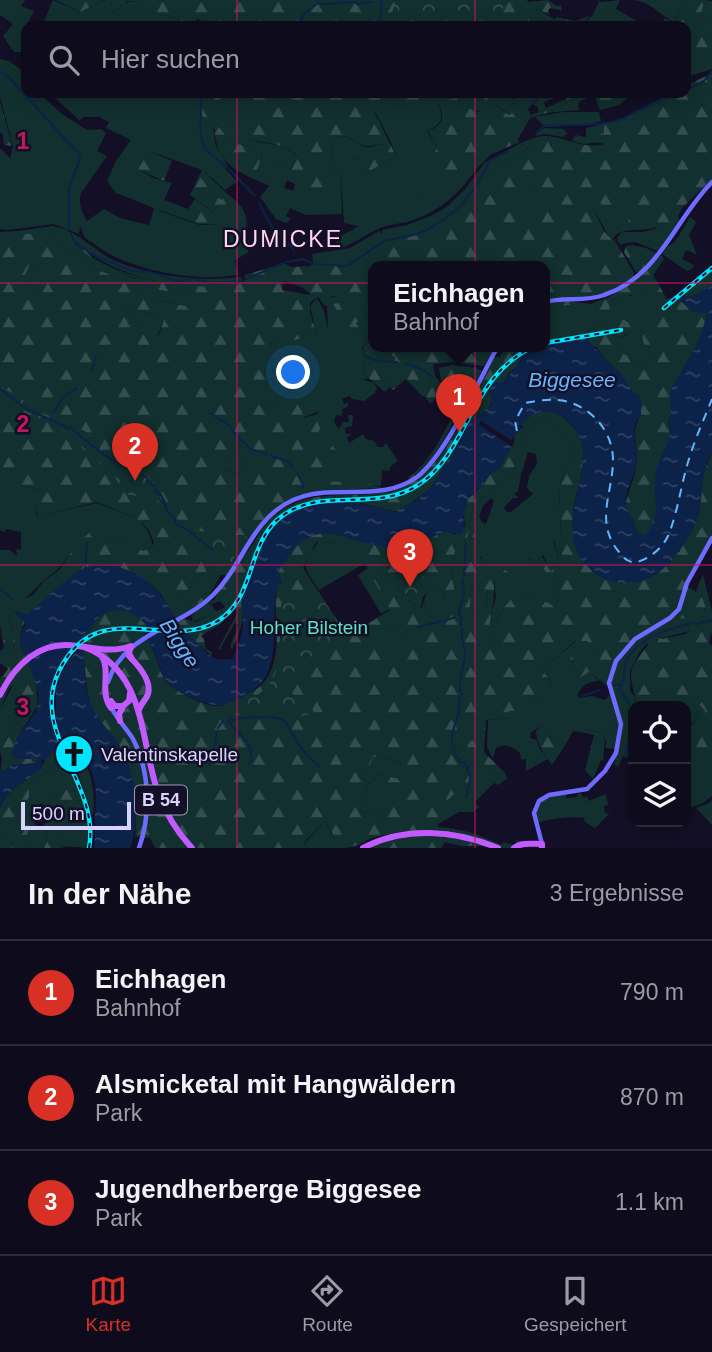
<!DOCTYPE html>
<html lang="de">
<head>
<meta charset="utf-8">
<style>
	:root { --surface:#0e0b1c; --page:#1c1929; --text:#f1f3f6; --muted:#9b9ba3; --line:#2e2b3b; --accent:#d93025 }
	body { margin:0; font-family:Helvetica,sans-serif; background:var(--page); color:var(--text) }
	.controls { position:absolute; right:21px; bottom:21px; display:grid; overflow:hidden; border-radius:14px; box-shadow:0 4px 18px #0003 }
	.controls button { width:63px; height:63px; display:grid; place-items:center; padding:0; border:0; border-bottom:2px solid var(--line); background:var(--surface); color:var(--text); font:35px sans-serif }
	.scale { position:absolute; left:21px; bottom:18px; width:110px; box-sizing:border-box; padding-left:7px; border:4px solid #d9d4ff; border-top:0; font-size:19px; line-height:24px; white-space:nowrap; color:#d9d4ff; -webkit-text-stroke:5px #130f26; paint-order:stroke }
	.you { position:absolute; left:294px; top:373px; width:24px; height:24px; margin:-18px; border:5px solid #fff; border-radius:50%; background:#1a73e8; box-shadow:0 0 0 10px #1a73e833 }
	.badge { display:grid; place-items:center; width:46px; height:46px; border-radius:50%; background:var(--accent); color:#fff; font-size:23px; font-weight:700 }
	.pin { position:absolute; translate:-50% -58px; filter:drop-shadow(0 2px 4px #0008) }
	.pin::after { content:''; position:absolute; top:37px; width:24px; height:21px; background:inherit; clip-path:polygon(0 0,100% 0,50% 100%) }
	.popup { position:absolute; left:368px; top:261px; width:182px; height:91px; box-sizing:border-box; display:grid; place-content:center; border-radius:14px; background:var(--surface); filter:drop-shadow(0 2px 5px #0005); font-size:23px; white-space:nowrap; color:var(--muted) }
	.popup b { font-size:26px; color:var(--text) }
	.popup::after { content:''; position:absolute; left:50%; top:100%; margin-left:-14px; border:14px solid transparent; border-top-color:var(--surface) }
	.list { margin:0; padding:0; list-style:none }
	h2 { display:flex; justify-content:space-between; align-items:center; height:91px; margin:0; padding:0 28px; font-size:30px }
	h2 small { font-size:23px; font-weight:400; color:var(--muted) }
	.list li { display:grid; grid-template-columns:46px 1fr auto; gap:21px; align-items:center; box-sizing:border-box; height:105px; padding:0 28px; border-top:2px solid var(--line) }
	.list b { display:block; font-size:26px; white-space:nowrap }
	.list p { margin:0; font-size:23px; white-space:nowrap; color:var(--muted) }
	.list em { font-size:23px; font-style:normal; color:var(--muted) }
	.icon { flex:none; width:38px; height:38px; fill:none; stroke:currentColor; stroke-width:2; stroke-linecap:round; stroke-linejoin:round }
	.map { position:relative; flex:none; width:712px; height:848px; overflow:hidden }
	.search { position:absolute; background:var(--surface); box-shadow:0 4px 18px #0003; left:21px; right:21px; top:21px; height:77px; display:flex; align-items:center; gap:18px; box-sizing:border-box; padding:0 24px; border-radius:14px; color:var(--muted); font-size:26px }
	.sheet { height:406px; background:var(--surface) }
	nav { display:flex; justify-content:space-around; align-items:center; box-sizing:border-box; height:98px; border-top:2px solid var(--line); background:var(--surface); font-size:19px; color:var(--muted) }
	nav a { display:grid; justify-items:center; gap:4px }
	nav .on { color:var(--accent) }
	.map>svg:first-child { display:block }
	.grass { fill:#12302f; fill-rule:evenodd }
	.forest { fill:url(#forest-firs); fill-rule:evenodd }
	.park { fill:url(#park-crowns) }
	.water { fill:url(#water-ripples) }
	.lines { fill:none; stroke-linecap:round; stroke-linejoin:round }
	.stream { stroke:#0c2248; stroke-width:2 }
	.ferry { stroke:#62b6ff; stroke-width:2; stroke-dasharray:9 7; stroke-linecap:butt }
	.secondary { stroke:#6f6bff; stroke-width:4.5 }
	.primary { stroke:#c25bff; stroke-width:6 }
	.rail-casing { stroke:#00e5ff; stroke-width:4.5 }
	.rail { stroke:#130f26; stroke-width:2; stroke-dasharray:5; stroke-linecap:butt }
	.grid { fill:none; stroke:#c2185b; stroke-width:2; stroke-opacity:0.55 }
	.labels { text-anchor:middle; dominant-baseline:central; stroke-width:5; stroke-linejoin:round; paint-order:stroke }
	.shield { fill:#130f26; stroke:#9e99be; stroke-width:2 }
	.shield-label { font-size:18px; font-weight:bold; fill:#d9d4ff }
	.park-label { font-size:19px; fill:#5fe0c0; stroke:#130f26 }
	.poi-label { font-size:19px; fill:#d9d4ff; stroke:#130f26; text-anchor:start }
	.water-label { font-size:21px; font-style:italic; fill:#62b6ff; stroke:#130f26 }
	.quarter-label { font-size:23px; letter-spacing:2px; fill:#ffd6f0; stroke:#130f26 }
	.grid-label { font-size:23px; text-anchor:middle; font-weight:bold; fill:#c2185b; stroke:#130f26; stroke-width:5; stroke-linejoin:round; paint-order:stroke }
</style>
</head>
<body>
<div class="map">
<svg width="712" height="848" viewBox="0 0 712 848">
	<defs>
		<pattern id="forest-firs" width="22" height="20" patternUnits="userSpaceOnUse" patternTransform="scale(1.75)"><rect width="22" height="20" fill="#12302f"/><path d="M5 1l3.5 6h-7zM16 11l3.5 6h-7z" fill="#344d4e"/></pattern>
		<pattern id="park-crowns" width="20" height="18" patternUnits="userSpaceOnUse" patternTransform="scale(1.75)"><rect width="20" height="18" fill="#12302f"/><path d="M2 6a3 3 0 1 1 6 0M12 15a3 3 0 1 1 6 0" fill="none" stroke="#344d4e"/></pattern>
		<pattern id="water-ripples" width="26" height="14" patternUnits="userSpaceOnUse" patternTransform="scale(1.75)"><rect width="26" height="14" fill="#0c2248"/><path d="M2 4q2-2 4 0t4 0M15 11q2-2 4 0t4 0" fill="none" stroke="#2f4163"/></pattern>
	</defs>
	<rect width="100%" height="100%" fill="#130f26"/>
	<g class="grass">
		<polygon points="0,0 25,0 21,6 34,11 26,26 26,56 21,52 14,52 3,36 13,24 0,15"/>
		<polygon points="53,0 80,12 106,0 110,0 112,13 127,2 138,2 145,11 180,19 175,26 111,26 106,22 102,26 42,26"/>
		<polygon points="597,0 601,2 620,0 616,9 644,25 580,26 592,16 599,2"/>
		<path d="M633,0H685L674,22C658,14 652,2 633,0Z"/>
		<polygon points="705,0 712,1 712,25 699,20"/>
		<polygon points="537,9 556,20 555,26 539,26 534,14"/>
		<path d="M0,59L9,61L23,71L20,75L26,81V93H39L62,114L82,127L88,130L101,129L106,133L97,151L107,156L81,193C78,204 82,212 87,221L104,209L120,218L149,225L154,208L116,193L107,181L116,161L131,140L106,128L109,122L99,117H83L80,121L50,93H194L206,125L213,126L215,143L227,165L225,168L237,182L225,190L205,172L226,196L221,200L199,176L202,170L149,151L138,169L153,178L172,183L159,211L200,225H221L225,232L224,203L231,198C248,210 247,217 246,236L251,245L247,249L249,252L235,260L237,273L241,274C199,284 126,270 93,243C90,241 86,240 84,236C82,233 82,230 80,226L79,234L53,224L8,230L0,229V148L10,158L13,147L0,97Z"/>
		<polygon points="222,93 254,93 251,98 255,104 247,115 233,127 218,106"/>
		<path d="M426,93H542L528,109L512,97L501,99L518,105L526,116L525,122L513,113L510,115L481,94L474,96L481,101V111L465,110L457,98L437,101C444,115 443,125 427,131L437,147L436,152L448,165L450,180L423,195H417L423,199L456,190L479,166C459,193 441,212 407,222C397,224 385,225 376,230C365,235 352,245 338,249L335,238L353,230L358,226L344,223L341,175L329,173L334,140C350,129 355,148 370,147C376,146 381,144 387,144C374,161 368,160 348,158L366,173L396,156L390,140L374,110L403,105L415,112L417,116L426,108Z"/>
		<polygon points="579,93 604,93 605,95 595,97 592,95 578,103 579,110 547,113 546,108"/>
		<polygon points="563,112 599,112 601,121 586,125 545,127 535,117"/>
		<path d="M216,113C228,127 240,138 259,142C275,145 284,145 297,156L290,170L276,161L275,163L290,172L284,188C308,197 317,190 339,179L342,214L306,215L290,208L286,216L291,219L286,223L276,219L260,197L269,186L257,170L262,157L259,151L230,141L215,122Z"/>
		<polygon points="603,124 604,142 583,144 572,141 575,135 586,137 586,128"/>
		<polygon points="544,128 564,129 568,134 563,137 546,134 534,136"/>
		<polygon points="519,144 530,145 519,156 486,176 475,187 461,209 420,233 383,242 347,267 313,264 312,254 350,248 379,231 382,234 382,230 407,225 433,215 448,206 466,188 485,162"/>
		<polygon points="532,179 535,181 545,179 553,199 546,202 544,200 545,203 528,215 521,202 529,191"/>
		<polygon points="194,187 209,198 217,207 212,211 190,195"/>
		<polygon points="593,200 631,214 628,223 617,229 617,234 611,240 592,206 590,202"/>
		<polygon points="690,217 696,222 689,235 697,255 686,250 682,259 694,265 692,269 687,271 662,254 668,246 675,242"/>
		<path d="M53,226L67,230C80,259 110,267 138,280L130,283L165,291L193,293L190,307C172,302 136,299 126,281L93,268L49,234H21L19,231Z"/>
		<polygon points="657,228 666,239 662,243 638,240 622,244 622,246 618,242 617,238 622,232 644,232"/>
		<path d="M70,232C85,239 96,251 111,259C146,276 202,282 240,277L243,280C204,301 90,273 70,232Z"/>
		<polygon points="35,263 50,278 42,293 21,283 29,266"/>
		<path d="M641,292L644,293L651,315L648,320L639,326L645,347H648L651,356L637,369L630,354L625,355L614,338C625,337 630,336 631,325L609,311L612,300L617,297L621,303L627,294L631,296Z"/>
		<polygon points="324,293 332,297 345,296 345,302 333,305 366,344 362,347 365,361 364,373 368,379 361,379 374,383 377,388 375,393 364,401 352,399 350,396 342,399 344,404 348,403 348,407 342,409 342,416 336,415 334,422 339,429 343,422 349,422 348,415 353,415 352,426 345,428 346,434 352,433 347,438 349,443 363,434 366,439 374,441 378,447 383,447 386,443 398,461 391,466 389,471 382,470 381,486 328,481 315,439 322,410 302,418 278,403 266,404 263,389 273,376 270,343 288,334 293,341 306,336 308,331 313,336 316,331 310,306 317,298 324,311 328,330 327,306 324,305 318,296"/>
		<polygon points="359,299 373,301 373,343 370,345 356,323 366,316"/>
		<polygon points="578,303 598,307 607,317 605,323 584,333 545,341 545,313 555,308"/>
		<polygon points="126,307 165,317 157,337 143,329 124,310"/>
		<polygon points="365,352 378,358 395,356 405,378 393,388 366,360"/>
		<path d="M542,418L549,420L574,446L559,486L562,561L559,559L558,546L553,540L558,559L551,573L543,555L537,561L525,557L542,565L548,575L562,581L559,588L554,587L561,591L556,607C548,603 539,598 530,596C502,590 493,630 489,649L488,625L496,597L494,579L514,572L510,573L502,568V566C478,563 480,556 473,535L471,540L467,539L473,508L504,478L511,477L520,481L518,491L514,494L519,498H513L504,508L507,512H511L533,494L527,488L529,476L537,464L536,454L528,452L522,472L517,476L511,475C517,458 527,426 542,418ZM491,498L494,501L486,524L482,522L479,517L483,506Z"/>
		<polygon points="242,445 246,449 244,462 247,467 241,474 226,471 223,467 228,452"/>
		<polygon points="21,486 43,491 35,511 38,516 97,503 136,518 138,525 141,523 148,531 153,546 143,551 125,539 104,542 89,533 57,570 45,579 27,597 25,596 26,599 16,603 8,618 11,624 14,650 8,649 0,626 0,550 10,550 17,556 16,549 21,550 21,532 6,529 4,532 0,530 0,496 4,487"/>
		<path d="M319,541H324L359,552L365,563L319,590C304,566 299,568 319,541Z"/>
		<polygon points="456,543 465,543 463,598 457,616 452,575"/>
		<polygon points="210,567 220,574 203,597 189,602 181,598"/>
		<polygon points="368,568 390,608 381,614 358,575"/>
		<polygon points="703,574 712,611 712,632 698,628 706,608 698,585"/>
		<path d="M429,587C440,586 444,593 448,602L443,614L429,617L424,610L426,594Z"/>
		<polygon points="471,587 488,590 486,610 470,608"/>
		<polygon points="209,602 217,612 193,622 191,615"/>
		<path d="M681,617L688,618L690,631L662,638L656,635L646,640L647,643L639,653L630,671V690L635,698L636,706H633V743L630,757L623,756L618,767L614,764C621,743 624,727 617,706C615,700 611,691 610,685C608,650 655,627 681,617Z"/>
		<polygon points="392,625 403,637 394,654 378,642"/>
		<path d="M576,641H587L595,656L585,664L570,658L573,663L570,667L572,670L589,671L599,681C587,682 582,685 577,696L580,698L592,696L605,700L609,695L612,698L620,725L615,749L606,748V740L603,733L585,730L581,732L573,731L566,744L549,736L542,726L531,732L530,738L537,740L539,748L548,759L526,771V759L521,760L520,753C511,746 507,743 496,748L493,759L487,747L488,720L509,718V711L531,700L537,703L548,695L550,688L554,701L550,680L542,670Z"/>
		<path d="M13,685C26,711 13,727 0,751V710Z"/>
		<polygon points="692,704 701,706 705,711 690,725 686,739 686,707"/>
		<polygon points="456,733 476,737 468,744 464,760 454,745"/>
		<path d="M68,745C91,756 96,793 93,816Z"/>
		<polygon points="698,750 712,750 712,796 703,803 686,809 686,762 694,754 711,767"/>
		<polygon points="373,757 400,761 403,779 379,775 364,781"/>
		<polygon points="474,763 490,769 494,774 505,773 507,779 498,785 494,783 475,802 479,807 473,812 459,812 447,800 458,789 464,799 466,769"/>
		<polygon points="55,769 67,780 63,789 42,803 12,843 11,848 0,848 0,838 28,797 29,784 44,773"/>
		<polygon points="378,778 383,813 378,818 360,811 367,793 364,787"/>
		<path d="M581,793L583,798L587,796L589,801L606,794L608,805L604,806L605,813L609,814L595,828L585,822L584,818C575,816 545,819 538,823C532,798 546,797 566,794V798L577,797V794Z"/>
		<path d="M80,798L90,832L88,848L59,846L61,838L49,835C51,826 59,818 61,808Z"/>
		<polygon points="712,799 712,825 696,808 711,802"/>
		<polygon points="325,821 332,834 348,848 309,848 304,844"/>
		<polygon points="30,826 48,831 44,848 23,848"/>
		<polygon points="449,828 473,833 502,845 503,842 514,845 516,840 528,843 513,848 503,848 448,833"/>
	</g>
	<g class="forest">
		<polygon points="56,0 105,0 80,12"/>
		<polygon points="110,0 401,0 404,23 401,26 215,26 197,19 192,25 194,26 175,26 180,19 145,11 138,2 127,1 112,13"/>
		<polygon points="503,0 527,0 528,2 548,0 557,6 561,5 562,11 550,8 548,11 550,15 537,9 534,14 539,26 499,26 503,20"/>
		<polygon points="685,0 705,0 699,20 712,25 712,69 686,77 686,26 659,26 665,18 674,23"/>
		<polygon points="591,15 580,26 555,26 556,17 576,21"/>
		<path d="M712,73V179L682,208L678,216L680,222L660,252L636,242L622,243L631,239L662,243L666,239L656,227C643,232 628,227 617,234V229L628,223L630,214L609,206L605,207L599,202H590L604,231L612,240L614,239L634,273L633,277C608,295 580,302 549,298L545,301V266H470L456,262L434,266H373V301L360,300L366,316L356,323L370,345L496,346L484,366L451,362L433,364L435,376L443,386H459L470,391C451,423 440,458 408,481V478C432,460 443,434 456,409L450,403L446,405L438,397L430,404L426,397L422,396L406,379L393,390L390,387L385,392L364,374L365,361L363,347L366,344C355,330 341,320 333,304L344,302L345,297C327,298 325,289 310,303V313L316,331L313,337L308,331L306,336L293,341L288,334L270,343L273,376L263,389L270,392L265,397L266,404L278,403L288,397L301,403L303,418L315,415L322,409V425L315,439L331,444L340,455L339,472L328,475V481L370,484L382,488L329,490L302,495L299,494L297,498C260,516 247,541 228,575H221L207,599L176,619L162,595L150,583L56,589L28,615L16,611L15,613L25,621L20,635V642L36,684L38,706L21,730L18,759L37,758V763L14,765L0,773L2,759L0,751C13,727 26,711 13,685L9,688L0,710V678L8,669L0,663V651L4,648L0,626L8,649L14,650L11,623L8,618L16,603L33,595L44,581L60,569L78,543L90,532L104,542L125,539L143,551L152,547L154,543L149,530L142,523L138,526L134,522L136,518L97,502L39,516L35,510L43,491L22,486L15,490L5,487L0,496V232L19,231L21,234H49L93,268L126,281C136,299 171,302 190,307L192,293L165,291L129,283L137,279C109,267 80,258 67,230C76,237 82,249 92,257C127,280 205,295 245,281V275L284,263L291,267L311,266V264L347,267L383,242L420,233L461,209L475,187L486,176L519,156L530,146L517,143L490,155L456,190L421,205L423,199L411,191L410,186L417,188L423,195L449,180L444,172L448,165L435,152L437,147L428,131C444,126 445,114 437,101L457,98L465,110L471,109L478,112L481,111V101L474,95L481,94L509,115L513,113L525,122L526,116L518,105L501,99L500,96C513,97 525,103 531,115L539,112L537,106L533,105L542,93H579L567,100L565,94L544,102L547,113L530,118L518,139L519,144C530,139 541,134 553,137C572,140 585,149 604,144L593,140L592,137L604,133L603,124C633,120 655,93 686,93V86ZM532,180L545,203L528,214L522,202L529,191ZM35,263L50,278L42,293L22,283L29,266ZM285,281L304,288L311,295L282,290L283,282ZM126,307L165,317L158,337L143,329L124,310ZM365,353L378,358L395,356L394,371L404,378L393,388L366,360ZM241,445L246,449L242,457L247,467L241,474L226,471L223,467L228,453ZM210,567L220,574L203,597L189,602L181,598Z"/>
		<path d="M194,93H222L218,106L233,127L247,115L254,105L250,98L254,93H426V108L417,117L415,112L403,105L374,111L396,156L366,173L347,158C365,160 376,160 386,144C380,144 374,146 368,146C353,146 350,129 334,140L329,173L341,175L342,214L339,180C329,193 308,194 293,191L295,184L286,180L289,172L275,163L276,161L291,170L297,155C275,138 252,146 232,131C226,126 222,119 217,114L215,122L230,141L259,151L262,156L257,170L269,186C237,171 217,166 214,127L206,125Z"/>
		<polygon points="609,93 633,93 619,105 600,110 595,97 605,97"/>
		<polygon points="0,101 12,146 4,145 3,134 0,132"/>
		<polygon points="149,151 172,161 164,181 138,169"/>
		<polygon points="205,173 241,206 231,199 225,203 232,212 227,232 220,225 199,224 159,210 164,200 188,209 195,199 211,211 217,208 209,198 194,187 199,176 221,200 225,196"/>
		<polygon points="632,245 646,248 658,254 639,272 636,272 624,252 626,246"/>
		<path d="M661,256L664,259L653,275L667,299L682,294L683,296L679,300L697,312L708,313L698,343L671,389V416L668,419L671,436L655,491L657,512L651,529L645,536L637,532L633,519L625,507C628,490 637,475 637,458C637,442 631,429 641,415L635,395L596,347L545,346V341L584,333L605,323L607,318L597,312L598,307C579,303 561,303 545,314V304L570,301L591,304L609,297L631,283ZM641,292L644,293C648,313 658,311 639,326L645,347H648L651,356L637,369L630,354L625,355L615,339L631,333V324L609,311L612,300L617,297L621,303L624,302L627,294L637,296Z"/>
		<path d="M505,346H520L519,350L529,346H543L523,354L517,367L510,372L488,408L467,426L451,457L429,490L398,512L361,503L263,542L241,604C247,620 237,635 232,650L230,646L239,625L235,623L220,649H218L238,612L236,609L220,624L201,636L204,639L205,648L212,652V656L186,633L178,632L180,626L178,622L184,619L196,622L225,607L220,601L212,604L209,602L214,600C218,590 239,561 247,552C259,538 258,528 276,514C318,480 375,509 418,479C448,458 477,390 495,357H500Z"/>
		<polygon points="453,365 476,368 482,371 473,389 441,380 439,368"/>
		<path d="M548,411C565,414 582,432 583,450C585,469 576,492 573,511L679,552L699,515L704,472L712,451V535L694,567L679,607L671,616L635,637L614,662L608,686L589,672L579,678L571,675L570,668L573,662L570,658L577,654L585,663L595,656L587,641H575L542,670L550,680L555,706L550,691L548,695L537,703L531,700L527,711H509V718L486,720L484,752L505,773L494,774L490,769L474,763L466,768L470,777L464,799L458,790L448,800L459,812L438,824V827L449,828L448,833C425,830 398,831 376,837C366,839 358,848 346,847C335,841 331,830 325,821L305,841L304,844L309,848H155L150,838L135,837C138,810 135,772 120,747C111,731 95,720 90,702C84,683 87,661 79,643C85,638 88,632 92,625C108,602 131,606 148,627L166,629L144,634C146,640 149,642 152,648C157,657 159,673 167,682C175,692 206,707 220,706C224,706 230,701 234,699C249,694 260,690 268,676C284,650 272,613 277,585L282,583L278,572C318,500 344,551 402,547C416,546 430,538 443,532L448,531L455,535L465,526L464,512L468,499L481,487L490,474L500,467L511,446L513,447L515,435L521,428L523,429L521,423L535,413ZM542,418L549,420L574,446L559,486L562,560L559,559L558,546L554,539L558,559L551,572L540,553L541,558L537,561L523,558L541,565L548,575L562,581L559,588L539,581L561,591L556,607C548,603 539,598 530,596C504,589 494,627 489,646C487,623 496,603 494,580L509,582L510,575H514L515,572L510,573L502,568V565L491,564L488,557L485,561L480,558L482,543L475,542L474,533L471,540L467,539L473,508L504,478L511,477L520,481L521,473L517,476L512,474C517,458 527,426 542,418ZM325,541L359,553L390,610L361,628L339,623L303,568L316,542ZM456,543L465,544L463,598L458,616L452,575ZM430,563L423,575L424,583L421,588L427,591L430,587C437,587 440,589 445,595L444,600L448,602L443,613L429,617L424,610L426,594L422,608H418L399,593C398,581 411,576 420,570L419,564ZM471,587L488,590L486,609L470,608ZM392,625L403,637L394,653L379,642ZM456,733L475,737L468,744L464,759L454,746ZM373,757L400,761L402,779L379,775L364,781ZM377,778L383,813L378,818L360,811L367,793L364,787Z"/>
		<path d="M698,585L706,608L698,627L712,631L709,643L712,646V750L699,751L712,767L710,768L694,754L686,762C686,737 685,728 705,711L701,706L692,704L686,707L637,706C630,673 625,673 648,645L646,640L656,635L662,639L685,634L690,631L688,619L678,618L646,632L681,608L687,586L696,592Z"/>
		<path d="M542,726L549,736L566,744L552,765C544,753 537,746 536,731Z"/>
		<polygon points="585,730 603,733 605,740 603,760 601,760 593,779 585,770 594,735 581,732"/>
		<polygon points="60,744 88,807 90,832 80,799 74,813 61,809 50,831 50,835 61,838 59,846 65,848 44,848 48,831 30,826 23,848 11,848 12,843 31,817 35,817 34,824 41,828 51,817 51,810 50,813 42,803 63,789 63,784 67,780 55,769 44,773 29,784 29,797 0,838 0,807 9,793 41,768 45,760"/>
		<polygon points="418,835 453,838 488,846 463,846 444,842 442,848 367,848 385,841"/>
	</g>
	<g class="park">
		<polygon points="401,0 503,0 503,21 499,26 401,26 404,23 402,16 392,12 395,5 399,3 399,12"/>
		<polygon points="712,269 712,286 693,296 683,296 682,294"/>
		<path d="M0,386L34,406L70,422L97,439L93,444L103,454L124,466L127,461L145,473L158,487L174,516L185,527L215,535H245L243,550L235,555L228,573L226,574C219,560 204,546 191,537C184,531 176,528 169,520C160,510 159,497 150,486L132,498L119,485L113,473L86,453L72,435L0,398Z"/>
		<path d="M427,560L431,563L423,575L428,584L424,583L421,588L427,591L423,597L419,613L415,605L399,594C398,580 408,572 420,570L419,564Z"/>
		<path d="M315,589L319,592L338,623L347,626L349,629C338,644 291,661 298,684L286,690L310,705L315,715L309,714L291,720L274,713L236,715L231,705C240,702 249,700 257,695C293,672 273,630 283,597L289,592L306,602Z"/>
	</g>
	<path class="water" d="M712,286V451C701,470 703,492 699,513C697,526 684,545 676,555C662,573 645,585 622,583C607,582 596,576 585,564C556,532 585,488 583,451C583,427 554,401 531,416C521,422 519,432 511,440L481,421L479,425L511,446L500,467L490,474L481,487L468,499L464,512L463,533C455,536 450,531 443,532C430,538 416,546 402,547C344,551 319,500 278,572L282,583L277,585L275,595C274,618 276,644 270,666C265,687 241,700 222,705C210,708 176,692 168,683C160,674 158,659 153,649C151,644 146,640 143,636L149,632L166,630L148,627C135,611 113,601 97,619C92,624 90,632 86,637C75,651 61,657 56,675L60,676L71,657L82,648C86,667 83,689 92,707C99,722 112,733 120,747C136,775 142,818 130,848H94C95,837 94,826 95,815C99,785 93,762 69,741L64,742C53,725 56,705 56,686H51L49,711L60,744L45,760H41L42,768L9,793L0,806V773L13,765L36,763L37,759H18L12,755C14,735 26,727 36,711C47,694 22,657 20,642V635L26,623L16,615L17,611L28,615C44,600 59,584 77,572C104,554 143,572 160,594C168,604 174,616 180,626L178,632C194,633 202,653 216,659C223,661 226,658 232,659C240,644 247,621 241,605C249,582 254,553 268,533C296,494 356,499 395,512L418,499L429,490L451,457L467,426L491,405L492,398L489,391L495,382H505C510,371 520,366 523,355L550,344L585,338L621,374L633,392L641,396V415L636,421L634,431L637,457L635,471L627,491L625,507L633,519L637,532L645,536C663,514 652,497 656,472C660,452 676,440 668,419L671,416L670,391L698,343L708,313L693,312L679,300L683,296H693Z"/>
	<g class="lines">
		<g class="stream">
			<polyline points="326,4 355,2 357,4 372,2"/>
			<polyline points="379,24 382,3 380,0"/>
			<polyline points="297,26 303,15 318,3 324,5"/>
			<polyline points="0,72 9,77"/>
			<polyline points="10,78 62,136"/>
			<polyline points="686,90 704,81 712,71"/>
			<path d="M200,93C204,109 195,136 207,150C212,156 219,160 225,166"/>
			<path d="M545,126C568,123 615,129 633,113L678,93"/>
			<polyline points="537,132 543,127"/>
			<polyline points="63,137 79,153 80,159 69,189 69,227"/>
			<polyline points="227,167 254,195"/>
			<polyline points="259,203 272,227 281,235"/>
			<polyline points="71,235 75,242 90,253"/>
			<polyline points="283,237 294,251"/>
			<path d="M384,241C395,238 407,237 417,234C451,221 475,194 489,161L508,151"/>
			<polyline points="92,254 132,271 150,272 178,281 194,279 216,284 242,280"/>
			<polyline points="287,262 303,259 313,264 347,266 383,242"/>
			<polyline points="246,279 284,263"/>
			<polyline points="365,356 377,361 397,362"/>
			<polyline points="406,364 422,369 432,377"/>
			<polyline points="92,369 96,355"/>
			<polyline points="447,380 456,381"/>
			<polyline points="460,382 472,388"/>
			<polyline points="0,389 27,409 51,420"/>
			<polyline points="483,393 485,390 491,392"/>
			<polyline points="53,413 63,397 77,388"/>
			<polyline points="210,413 230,426"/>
			<path d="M53,420L68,428H71C81,437 108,459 121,465C129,468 137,470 145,477"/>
			<polyline points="231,429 249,448 267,455"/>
			<polyline points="271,456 290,462 292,466"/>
			<polyline points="296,471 304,487"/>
			<polyline points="147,478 149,483 155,486 155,491 162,496 162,502 164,502 168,513 175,519 175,523 185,529"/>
			<polyline points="188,530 212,550"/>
			<polyline points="464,541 466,544 464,575"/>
			<polyline points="85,570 87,543"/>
			<polyline points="0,589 12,599"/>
			<polyline points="695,624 712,620"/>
			<path d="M461,625C462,621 460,617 460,613C458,601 468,598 462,583L464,578"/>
			<path d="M417,628C430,622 445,622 455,617"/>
			<polyline points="613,686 621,684"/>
			<polyline points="582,696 600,690"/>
			<path d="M229,717L233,720C244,716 253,717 265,717C286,717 285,720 294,737C300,749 311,759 320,767"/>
			<path d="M633,719L630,706L620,689C621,685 623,682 624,678C626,672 623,668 626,662C637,637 669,629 692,623"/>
			<polyline points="228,721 247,742"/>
			<polyline points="218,728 223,721"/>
			<polyline points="249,745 252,758"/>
			<path d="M452,746C449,728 463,715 459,698L462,695C455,681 466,666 465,651C464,643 460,636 462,628"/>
			<path d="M453,749L460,762L464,763C473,775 470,784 466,797"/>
			<polyline points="213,752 217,732"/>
			<polyline points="625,757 633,722"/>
			<polyline points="249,764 252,760"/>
			<polyline points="209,765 214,754"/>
		</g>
		<path class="ferry" d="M517,431L515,421L525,403C535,401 546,399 557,400C587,402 613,429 613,460C613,493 594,522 619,552C623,557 627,563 636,562C649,560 663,547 668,536C678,512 681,484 689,459C695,439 704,419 712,399"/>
		<g class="secondary">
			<path d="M545,302C564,297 585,302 604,295C659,277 675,219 712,182"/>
			<path d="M108,682C123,634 179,628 212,596C243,566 251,519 293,500C333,482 380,504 417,477C446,455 479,380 498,346"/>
			<path d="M111,707C117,719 126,728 133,739C150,771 151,815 139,848"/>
			<polyline points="542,844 534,813 539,801 549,795 587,789 605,771 616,753 621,724 609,683 616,661 635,639 670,618 679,609 687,583 712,538"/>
		</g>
		<g class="primary">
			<path d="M84,647C146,670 140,740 158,793C166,814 177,832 192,848"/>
			<path d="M102,656C111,673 99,692 111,708"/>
			<path d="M129,656C137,664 152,681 148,694C146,700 141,703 139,710"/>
			<path d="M0,695C15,664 41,640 77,646C97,648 112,653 131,646L129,653L132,659"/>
			<polyline points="111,701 115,706 123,706 129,701 130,693"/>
			<polyline points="120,721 119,714 122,709"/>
			<path d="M363,848C404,826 455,830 498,848"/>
			<path d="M514,848C522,842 532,844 542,844V848"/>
		</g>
		<defs>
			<g id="rail">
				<polyline points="664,308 712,268"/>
				<polyline points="545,343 621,330"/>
				<path d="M89,848C101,785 29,733 59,671C97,594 166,651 216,622C255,600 246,549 277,520C318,484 374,514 418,485C470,451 468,376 535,346"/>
			</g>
		</defs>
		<use href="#rail" class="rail-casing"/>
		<use href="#rail" class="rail"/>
	</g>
	<path class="grid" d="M237,0V26M475,0V26M237,93V848M475,93V848M0,283H712M0,565H712"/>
	<defs>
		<symbol id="church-disc" viewBox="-11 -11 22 22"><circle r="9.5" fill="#00e5ff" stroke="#130f26"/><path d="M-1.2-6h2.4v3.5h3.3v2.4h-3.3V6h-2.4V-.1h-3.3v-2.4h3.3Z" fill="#111"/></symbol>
	</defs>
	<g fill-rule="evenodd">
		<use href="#church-disc" x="52" y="732" width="44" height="44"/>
	</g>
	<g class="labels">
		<rect class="shield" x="135" y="785.5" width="52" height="29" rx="5"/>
		<g class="shield-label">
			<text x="161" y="800">B 54</text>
		</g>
		<g class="park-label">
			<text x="309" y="627">Hoher Bilstein</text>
		</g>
		<g class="poi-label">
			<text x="101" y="754">Valentinskapelle</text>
		</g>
		<g class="water-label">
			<text x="572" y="379">Biggesee</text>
			<text transform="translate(180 643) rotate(57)">Bigge</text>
		</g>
		<g class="quarter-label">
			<text x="283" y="239">DUMICKE</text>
		</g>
	</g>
	<g class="grid-label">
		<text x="23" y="149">1</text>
		<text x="23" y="432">2</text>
		<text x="23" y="715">3</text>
	</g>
</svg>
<div class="controls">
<button><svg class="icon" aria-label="locate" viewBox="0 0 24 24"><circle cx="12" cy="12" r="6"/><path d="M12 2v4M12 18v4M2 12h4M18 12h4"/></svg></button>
<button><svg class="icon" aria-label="layers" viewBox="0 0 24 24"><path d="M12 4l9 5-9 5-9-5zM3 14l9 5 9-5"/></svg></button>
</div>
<div class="scale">500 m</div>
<div class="you"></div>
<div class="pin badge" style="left:459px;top:432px">1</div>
<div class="popup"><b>Eichhagen</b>Bahnhof</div>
<div class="pin badge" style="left:135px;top:481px">2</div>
<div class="pin badge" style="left:410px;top:587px">3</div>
<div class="search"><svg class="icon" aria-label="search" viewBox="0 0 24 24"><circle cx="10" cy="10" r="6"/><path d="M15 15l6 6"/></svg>Hier suchen</div>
</div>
<section class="sheet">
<h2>In der Nähe<small>3 Ergebnisse</small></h2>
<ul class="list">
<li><span class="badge">1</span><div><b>Eichhagen</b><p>Bahnhof</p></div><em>790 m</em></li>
<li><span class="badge">2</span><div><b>Alsmicketal mit Hangwäldern</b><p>Park</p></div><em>870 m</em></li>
<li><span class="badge">3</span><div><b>Jugendherberge Biggesee</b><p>Park</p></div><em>1.1 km</em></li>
</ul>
</section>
<nav>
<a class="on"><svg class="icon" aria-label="map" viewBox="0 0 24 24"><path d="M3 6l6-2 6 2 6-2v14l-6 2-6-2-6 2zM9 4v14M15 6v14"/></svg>Karte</a>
<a><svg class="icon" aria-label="directions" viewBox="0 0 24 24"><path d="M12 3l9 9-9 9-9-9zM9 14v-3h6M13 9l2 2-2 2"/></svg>Route</a>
<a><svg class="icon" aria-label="saved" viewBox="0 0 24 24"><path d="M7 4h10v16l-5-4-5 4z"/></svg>Gespeichert</a>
</nav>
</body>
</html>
